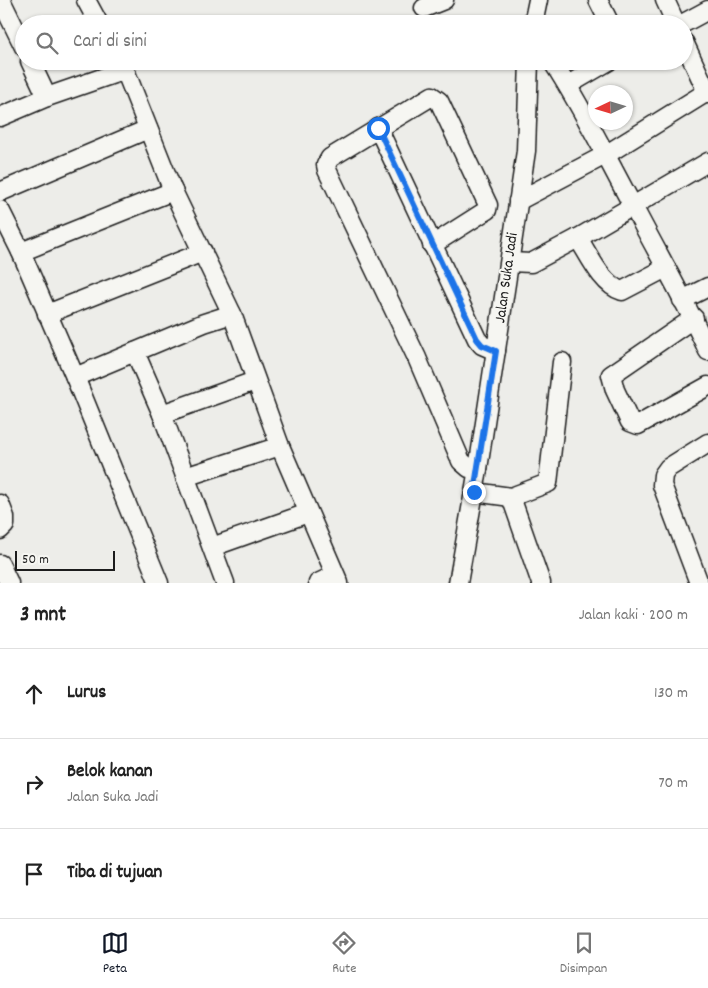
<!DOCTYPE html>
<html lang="id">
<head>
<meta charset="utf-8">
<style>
	:root { --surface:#fff; --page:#f6f6f6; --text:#222; --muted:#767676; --line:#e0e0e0; --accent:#111827 }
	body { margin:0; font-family:Dekko,sans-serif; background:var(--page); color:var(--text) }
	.compass { position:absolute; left:588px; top:85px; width:45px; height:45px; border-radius:50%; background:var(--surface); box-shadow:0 1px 4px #0004; rotate:266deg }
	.scale { position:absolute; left:15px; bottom:12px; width:100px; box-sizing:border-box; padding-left:5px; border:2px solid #1c1c1c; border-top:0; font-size:14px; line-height:18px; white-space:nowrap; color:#1c1c1c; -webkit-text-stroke:4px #f6f6f2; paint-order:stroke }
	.stop { position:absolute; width:15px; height:15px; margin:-11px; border:4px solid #1a73e8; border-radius:50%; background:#fff }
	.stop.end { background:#1a73e8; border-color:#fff; box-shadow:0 1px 5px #0008 }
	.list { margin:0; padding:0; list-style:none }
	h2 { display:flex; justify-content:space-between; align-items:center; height:65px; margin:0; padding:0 20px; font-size:21px }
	h2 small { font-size:16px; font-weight:400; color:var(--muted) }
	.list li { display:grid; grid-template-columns:32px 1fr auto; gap:15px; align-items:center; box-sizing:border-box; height:90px; padding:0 20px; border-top:1px solid var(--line) }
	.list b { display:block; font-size:19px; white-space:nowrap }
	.list p { margin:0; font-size:16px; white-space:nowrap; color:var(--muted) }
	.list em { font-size:16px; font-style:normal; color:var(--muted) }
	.icon { flex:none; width:28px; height:28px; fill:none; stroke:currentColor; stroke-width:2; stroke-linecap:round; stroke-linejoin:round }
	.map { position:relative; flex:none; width:708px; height:583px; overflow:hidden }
	.search { position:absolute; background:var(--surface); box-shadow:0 1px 4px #0004; left:15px; right:15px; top:15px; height:55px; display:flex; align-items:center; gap:12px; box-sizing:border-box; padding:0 18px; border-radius:28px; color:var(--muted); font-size:19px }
	.sheet { height:335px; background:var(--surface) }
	nav { display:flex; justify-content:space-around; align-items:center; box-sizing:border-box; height:70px; border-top:1px solid var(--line); background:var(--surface); font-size:14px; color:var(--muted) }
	nav a { display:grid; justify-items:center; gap:2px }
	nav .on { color:var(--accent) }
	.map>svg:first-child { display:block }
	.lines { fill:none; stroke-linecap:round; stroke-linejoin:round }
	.minor-casing { stroke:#1c1c1c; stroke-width:21 }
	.minor { stroke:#f6f6f2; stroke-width:18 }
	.route { stroke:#1a73e8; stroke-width:6 }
	.labels { text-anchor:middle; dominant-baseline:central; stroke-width:4; stroke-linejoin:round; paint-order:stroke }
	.street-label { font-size:16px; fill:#1c1c1c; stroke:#f6f6f2 }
</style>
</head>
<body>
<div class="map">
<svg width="708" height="583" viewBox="0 0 708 583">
	<rect width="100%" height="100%" fill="#edede9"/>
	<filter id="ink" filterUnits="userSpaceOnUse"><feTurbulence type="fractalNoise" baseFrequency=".02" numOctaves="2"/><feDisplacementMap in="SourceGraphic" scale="10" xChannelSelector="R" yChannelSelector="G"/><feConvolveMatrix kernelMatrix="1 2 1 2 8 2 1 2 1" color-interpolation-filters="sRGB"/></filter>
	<g filter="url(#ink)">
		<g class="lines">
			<defs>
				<g id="minor">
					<polyline points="1,0 24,47"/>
					<polyline points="86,0 99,24"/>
					<polyline points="598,0 610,24"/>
					<polyline points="665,0 676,24"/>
					<polyline points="424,8 444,0"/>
					<polyline points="533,24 538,0"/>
					<polyline points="682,24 708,10"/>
					<polyline points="684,42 708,94"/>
					<polyline points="30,61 47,97"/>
					<path d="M552,61C583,108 607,159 634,208C659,256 686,302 708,351"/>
					<polyline points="568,85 609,61"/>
					<polyline points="0,117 47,97 125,70 173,191 232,314 204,323 75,377"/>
					<polyline points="378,128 477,339 482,345 496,351"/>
					<polyline points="0,192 148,129"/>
					<polyline points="518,201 607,154 707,92"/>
					<polyline points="0,210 21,252 75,377 159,583"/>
					<path d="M578,238C589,255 602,285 622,291L666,268"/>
					<polyline points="432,245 487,210 488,205 439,101 432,96 330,158 326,165 327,170 417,358 461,461 469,468 478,469"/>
					<polyline points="21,252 173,191"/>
					<polyline points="510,262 531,263 578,238 708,162"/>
					<polyline points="682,300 708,287"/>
					<polyline points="47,314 203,252"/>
					<polyline points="232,314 280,446 339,583"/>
					<polyline points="694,318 611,375 615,390 630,422 638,425 708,386"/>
					<polyline points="135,352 162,414 225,583"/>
					<polyline points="162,414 255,381"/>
					<polyline points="185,477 280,446"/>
					<polyline points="474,492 511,497 548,483 562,362"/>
					<polyline points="511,497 541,583"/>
					<polyline points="0,504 5,517 5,525 0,530"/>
					<polyline points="212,547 308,513"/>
					<polyline points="0,564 9,583"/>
					<polyline points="318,583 335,575"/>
					<polyline points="458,583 478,469 526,151 529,61"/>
					<polyline points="699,583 662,485 663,475 668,468 708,443"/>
				</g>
			</defs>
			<use href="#minor" class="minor-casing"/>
			<use href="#minor" class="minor"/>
		</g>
	</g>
	<g class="lines" filter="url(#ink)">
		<polyline class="route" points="378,128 477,339 482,345 496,351 474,492"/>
	</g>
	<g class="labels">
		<g class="street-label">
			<text transform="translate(507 278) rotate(-82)">Jalan Suka Jadi</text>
		</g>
	</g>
</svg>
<svg class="compass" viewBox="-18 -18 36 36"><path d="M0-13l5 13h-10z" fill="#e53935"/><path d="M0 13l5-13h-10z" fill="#767676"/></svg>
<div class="scale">50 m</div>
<div class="stop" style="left:378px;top:128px"></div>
<div class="stop end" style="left:474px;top:492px"></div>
<div class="search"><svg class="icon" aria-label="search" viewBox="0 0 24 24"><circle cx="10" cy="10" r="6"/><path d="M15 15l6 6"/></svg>Cari di sini</div>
</div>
<section class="sheet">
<h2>3 mnt<small>Jalan kaki · 200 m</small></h2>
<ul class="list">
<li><svg class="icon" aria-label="ahead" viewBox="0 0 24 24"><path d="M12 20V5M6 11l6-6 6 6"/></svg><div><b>Lurus</b></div><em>130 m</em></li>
<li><svg class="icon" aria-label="right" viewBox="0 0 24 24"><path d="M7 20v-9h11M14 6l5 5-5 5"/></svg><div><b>Belok kanan</b><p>Jalan Suka Jadi</p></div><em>70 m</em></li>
<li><svg class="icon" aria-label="arrive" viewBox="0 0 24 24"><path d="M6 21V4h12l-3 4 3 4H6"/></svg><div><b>Tiba di tujuan</b></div></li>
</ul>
</section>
<nav>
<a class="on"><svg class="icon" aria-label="map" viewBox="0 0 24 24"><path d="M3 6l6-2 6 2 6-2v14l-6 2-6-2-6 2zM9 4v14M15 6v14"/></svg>Peta</a>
<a><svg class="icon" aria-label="directions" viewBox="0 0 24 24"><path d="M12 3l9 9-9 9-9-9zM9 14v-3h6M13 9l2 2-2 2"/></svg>Rute</a>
<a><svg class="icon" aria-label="saved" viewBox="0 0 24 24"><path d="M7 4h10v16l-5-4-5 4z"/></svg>Disimpan</a>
</nav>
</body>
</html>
